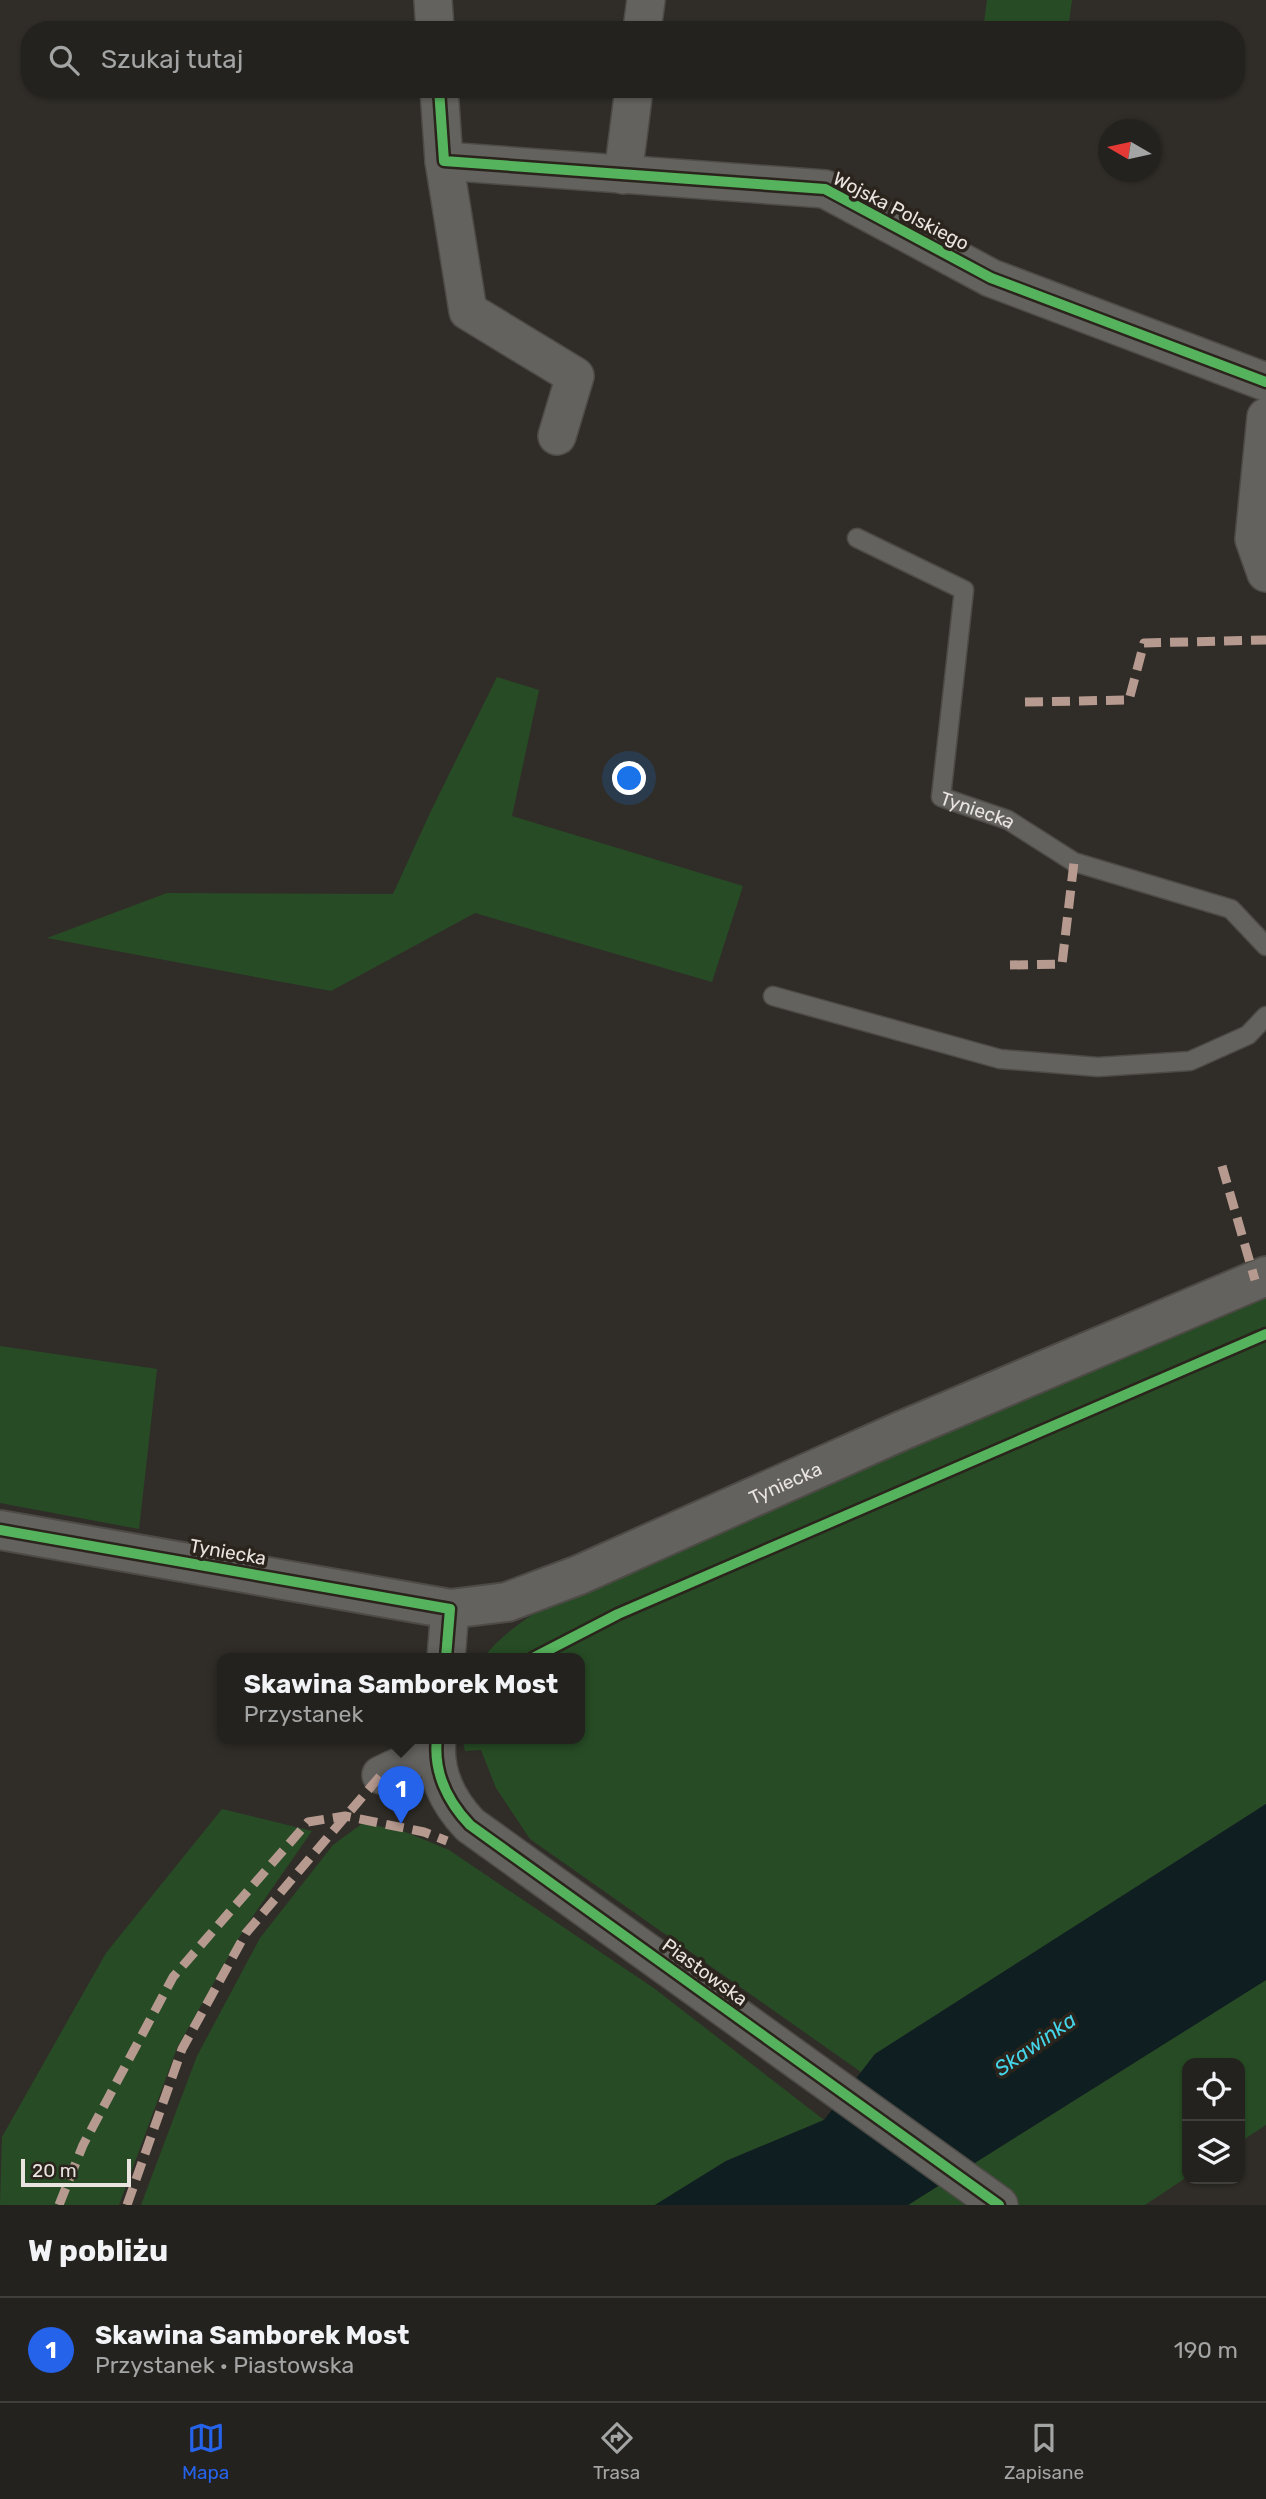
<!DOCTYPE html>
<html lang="pl">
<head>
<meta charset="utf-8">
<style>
	:root { --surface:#24221e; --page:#2c2a27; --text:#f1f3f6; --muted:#a3a4a4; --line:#413f3c; --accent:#2563eb }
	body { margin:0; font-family:Rubik,sans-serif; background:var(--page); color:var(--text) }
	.controls { position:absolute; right:21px; bottom:21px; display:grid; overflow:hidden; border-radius:14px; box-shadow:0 2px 5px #0004 }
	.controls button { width:63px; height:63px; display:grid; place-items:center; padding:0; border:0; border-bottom:2px solid var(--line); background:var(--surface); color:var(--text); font:35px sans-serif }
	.compass { position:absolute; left:1098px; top:119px; width:63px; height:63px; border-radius:50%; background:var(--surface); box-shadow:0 2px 5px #0004; rotate:279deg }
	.scale { position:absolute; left:21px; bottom:18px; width:110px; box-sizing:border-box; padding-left:7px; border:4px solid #e9e4df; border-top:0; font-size:19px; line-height:24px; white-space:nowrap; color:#e9e4df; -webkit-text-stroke:5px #2a241c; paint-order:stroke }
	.you { position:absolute; left:630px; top:779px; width:24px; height:24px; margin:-18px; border:5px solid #fff; border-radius:50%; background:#1a73e8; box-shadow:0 0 0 10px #1a73e833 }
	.badge { display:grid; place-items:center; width:46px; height:46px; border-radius:50%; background:var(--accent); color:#fff; font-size:23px; font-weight:700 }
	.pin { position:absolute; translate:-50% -58px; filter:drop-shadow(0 2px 4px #0008) }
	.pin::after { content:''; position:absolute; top:37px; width:24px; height:21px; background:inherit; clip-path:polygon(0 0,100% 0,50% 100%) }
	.popup { position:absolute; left:217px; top:1653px; width:368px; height:91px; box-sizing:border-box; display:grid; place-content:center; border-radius:14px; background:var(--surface); filter:drop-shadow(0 2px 5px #0005); font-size:23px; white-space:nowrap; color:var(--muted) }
	.popup b { font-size:26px; color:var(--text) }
	.popup::after { content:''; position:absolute; left:50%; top:100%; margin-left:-14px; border:14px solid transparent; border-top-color:var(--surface) }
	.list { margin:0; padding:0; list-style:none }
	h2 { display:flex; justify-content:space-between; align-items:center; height:91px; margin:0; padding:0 28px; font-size:30px }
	h2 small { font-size:23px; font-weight:400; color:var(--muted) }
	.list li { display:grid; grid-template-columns:46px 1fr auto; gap:21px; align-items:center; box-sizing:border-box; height:105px; padding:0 28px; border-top:2px solid var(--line) }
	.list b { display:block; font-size:26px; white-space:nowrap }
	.list p { margin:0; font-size:23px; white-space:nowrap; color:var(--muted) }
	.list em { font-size:23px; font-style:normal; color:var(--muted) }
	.icon { flex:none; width:38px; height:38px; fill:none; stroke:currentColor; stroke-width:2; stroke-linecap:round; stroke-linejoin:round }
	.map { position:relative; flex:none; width:1266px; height:2205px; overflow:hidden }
	.search { position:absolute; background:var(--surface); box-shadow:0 2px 5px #0004; left:21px; right:21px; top:21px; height:77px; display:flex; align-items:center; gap:18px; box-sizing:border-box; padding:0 24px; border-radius:28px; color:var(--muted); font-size:26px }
	.sheet { height:196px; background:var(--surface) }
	nav { display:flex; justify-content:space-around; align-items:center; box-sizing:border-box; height:98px; border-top:2px solid var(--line); background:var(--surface); font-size:19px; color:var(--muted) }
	nav a { display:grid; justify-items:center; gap:4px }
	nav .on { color:var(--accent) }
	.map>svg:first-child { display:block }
	.green { fill:#274c25 }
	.water { fill:#0e1e21 }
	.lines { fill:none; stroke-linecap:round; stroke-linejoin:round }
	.lane-casing { stroke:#4e4b47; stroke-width:21 }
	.street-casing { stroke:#4e4b47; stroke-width:40 }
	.secondary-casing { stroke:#4e4b47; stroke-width:42 }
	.path { stroke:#6a6864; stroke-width:4.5; stroke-dasharray:2 5; stroke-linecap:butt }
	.lane { stroke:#64625e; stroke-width:18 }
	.street { stroke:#64625e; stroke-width:37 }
	.secondary { stroke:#64625e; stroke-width:38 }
	.quiet { stroke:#b69a8f; stroke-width:9; stroke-dasharray:18 9; stroke-linecap:butt }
	.cycleway-casing { stroke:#2a241c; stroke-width:15 }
	.cycleway { stroke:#56b35d; stroke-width:10 }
	.labels { text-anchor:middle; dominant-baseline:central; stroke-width:7; stroke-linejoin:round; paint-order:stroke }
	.street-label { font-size:19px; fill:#e9e4df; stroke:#2a241c }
	.water-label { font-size:21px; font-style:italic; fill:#45d5e9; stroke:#2a241c }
</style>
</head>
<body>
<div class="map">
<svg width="1266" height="2205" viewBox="0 0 1266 2205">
	<rect width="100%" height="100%" fill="#302d28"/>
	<g class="green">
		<polygon points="987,0 1072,0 1068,30 983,30"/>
		<polygon points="497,677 539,690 512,816 743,886 712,982 475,913 331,991 47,938 167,893 393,894 430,813"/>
		<path d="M1266,1290V1804L875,2054L861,2072L530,1839L496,1788L481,1750L465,1751L462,1738H580V1658H483C512,1621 558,1600 597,1578Z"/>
		<polygon points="0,1346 157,1369 139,1529 0,1503"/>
		<polygon points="222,1809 312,1831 244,1929 177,2048 119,2205 0,2205 2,2137 106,1953"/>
		<polygon points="363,1823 403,1831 449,1850 655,1989 824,2120 726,2161 655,2205 141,2205 197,2056 260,1938 333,1845"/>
		<polygon points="1266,1980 1266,2125 1240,2142 1240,2063 1187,2063 1187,2177 1145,2205 908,2205"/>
	</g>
	<polygon class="water" points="1266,1804 1266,1980 908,2205 655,2205 726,2161 824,2120 875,2054"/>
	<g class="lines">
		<defs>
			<g id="lane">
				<path id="s1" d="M857,538L964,590L941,797L1008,820L1074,862L1231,909L1266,946"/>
				<polyline points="773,996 1000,1059 1098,1067 1190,1061 1248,1035 1266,1016"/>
			</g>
			<g id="street">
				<polyline points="433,0 435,30"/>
				<polyline points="642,30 646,0"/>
				<polyline points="439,89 444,161 825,189 991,278 1266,382"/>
				<polyline points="444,161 468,311 575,376 557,436"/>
				<polyline points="623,175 634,89"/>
				<polyline points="1266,417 1254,539 1266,573"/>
				<polyline points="446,1658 450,1609"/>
				<path d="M437,1738C433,1772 448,1802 470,1825L999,2205"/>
				<polyline points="381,1775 436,1749"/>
			</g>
			<g id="secondary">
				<path id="s2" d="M0,1530L450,1609L507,1602L579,1575L901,1431L1266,1276"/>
			</g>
		</defs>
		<use href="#lane" class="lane-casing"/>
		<use href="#street" class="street-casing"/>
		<use href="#secondary" class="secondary-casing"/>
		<polyline class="path" points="533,1658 618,1614 1266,1334"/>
		<use href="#lane" class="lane"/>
		<use href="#street" class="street"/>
		<use href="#secondary" class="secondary"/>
		<g class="quiet">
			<polyline points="1025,702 1129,700 1144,643 1266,640"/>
			<polyline points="1010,965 1062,964 1074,862"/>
			<polyline points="1222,1166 1255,1280"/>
			<polyline points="59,2205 83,2145 173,1977 308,1822 345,1816 424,1832 447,1841"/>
			<polyline points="127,2205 182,2049 246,1933 381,1775"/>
		</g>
		<defs>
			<g id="cycleway">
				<polyline points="439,89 444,161 825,189 991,278 1266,382"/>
				<polyline points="0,1530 450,1609 446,1658"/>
				<polyline points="533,1658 618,1614 1266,1334"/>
				<path d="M437,1738C433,1772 448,1802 470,1825L999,2205"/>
			</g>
		</defs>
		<use href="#cycleway" class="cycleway-casing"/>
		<use href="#cycleway" class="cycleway"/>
	</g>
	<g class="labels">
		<g class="street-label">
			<text transform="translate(901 211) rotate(27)">Wojska Polskiego</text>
			<text stroke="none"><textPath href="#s1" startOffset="366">Tyniecka</textPath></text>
			<text stroke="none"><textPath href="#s2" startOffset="817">Tyniecka</textPath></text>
			<text transform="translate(228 1552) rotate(10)">Tyniecka</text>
			<text transform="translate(705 1972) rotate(36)">Piastowska</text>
		</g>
		<g class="water-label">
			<text transform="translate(1035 2044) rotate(-35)">Skawinka</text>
		</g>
	</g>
</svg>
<div class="controls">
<button><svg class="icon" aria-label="locate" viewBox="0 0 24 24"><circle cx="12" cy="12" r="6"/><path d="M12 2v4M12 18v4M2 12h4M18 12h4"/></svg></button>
<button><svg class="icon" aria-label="layers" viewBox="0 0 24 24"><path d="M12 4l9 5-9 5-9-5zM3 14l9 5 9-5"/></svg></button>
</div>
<svg class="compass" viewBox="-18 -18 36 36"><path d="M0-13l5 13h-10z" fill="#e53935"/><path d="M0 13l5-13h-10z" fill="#a3a4a4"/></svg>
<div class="scale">20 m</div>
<div class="you"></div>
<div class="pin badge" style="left:401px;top:1824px">1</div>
<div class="popup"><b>Skawina Samborek Most</b>Przystanek</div>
<div class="search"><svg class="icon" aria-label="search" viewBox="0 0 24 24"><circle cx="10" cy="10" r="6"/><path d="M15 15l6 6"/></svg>Szukaj tutaj</div>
</div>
<section class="sheet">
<h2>W pobliżu<small></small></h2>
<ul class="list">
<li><span class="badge">1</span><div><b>Skawina Samborek Most</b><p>Przystanek · Piastowska</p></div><em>190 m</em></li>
</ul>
</section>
<nav>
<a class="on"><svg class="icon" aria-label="map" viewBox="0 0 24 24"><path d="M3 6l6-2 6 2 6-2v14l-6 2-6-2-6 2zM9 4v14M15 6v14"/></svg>Mapa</a>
<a><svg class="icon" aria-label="directions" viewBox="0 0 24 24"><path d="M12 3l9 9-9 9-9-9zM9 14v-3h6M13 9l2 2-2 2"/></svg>Trasa</a>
<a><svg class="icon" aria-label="saved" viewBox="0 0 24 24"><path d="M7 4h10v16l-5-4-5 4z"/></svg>Zapisane</a>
</nav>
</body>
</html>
